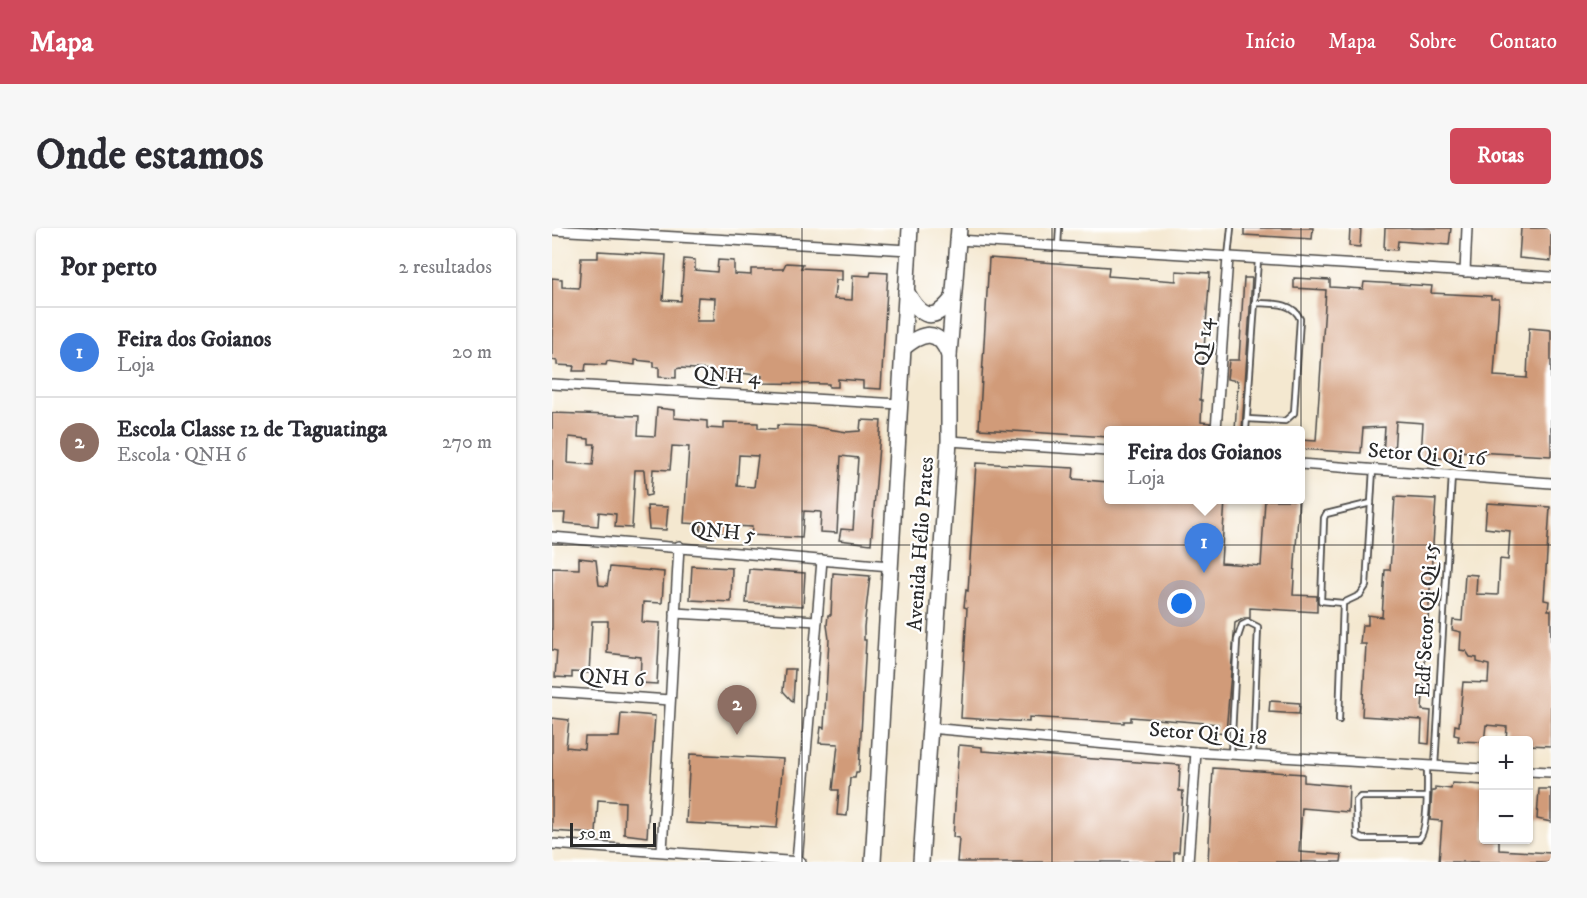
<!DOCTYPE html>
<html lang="pt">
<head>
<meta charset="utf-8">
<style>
	:root { --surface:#fff; --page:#f7f7f7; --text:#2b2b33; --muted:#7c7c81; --line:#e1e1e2; --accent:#d1495b }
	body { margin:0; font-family:"IM FELL DW Pica",serif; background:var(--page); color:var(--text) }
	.controls { position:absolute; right:18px; bottom:18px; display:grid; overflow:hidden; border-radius:6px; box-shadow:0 2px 4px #0004 }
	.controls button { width:54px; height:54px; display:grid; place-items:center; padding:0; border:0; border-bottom:2px solid var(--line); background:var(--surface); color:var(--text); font:30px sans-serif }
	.scale { position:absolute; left:18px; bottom:15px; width:86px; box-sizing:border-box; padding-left:6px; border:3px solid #2b2b2b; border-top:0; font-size:16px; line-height:21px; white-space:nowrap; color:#2b2b2b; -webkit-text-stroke:4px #fff; paint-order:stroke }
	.you { position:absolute; left:630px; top:376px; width:21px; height:21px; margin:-15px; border:4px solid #fff; border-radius:50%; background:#1a73e8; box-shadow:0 0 0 9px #1a73e833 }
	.badge { display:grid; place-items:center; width:39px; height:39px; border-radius:50%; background:var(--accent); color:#fff; font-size:20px; font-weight:700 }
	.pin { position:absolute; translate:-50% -50px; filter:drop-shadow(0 2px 3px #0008) }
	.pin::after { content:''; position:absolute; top:32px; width:21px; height:18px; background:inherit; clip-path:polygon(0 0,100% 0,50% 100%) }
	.popup { position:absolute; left:552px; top:198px; width:201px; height:78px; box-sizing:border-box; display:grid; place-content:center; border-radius:6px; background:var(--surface); filter:drop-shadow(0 2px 4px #0005); font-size:20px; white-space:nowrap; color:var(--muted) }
	.popup b { font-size:22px; color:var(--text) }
	.popup::after { content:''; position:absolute; left:50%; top:100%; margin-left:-12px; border:12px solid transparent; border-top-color:var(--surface) }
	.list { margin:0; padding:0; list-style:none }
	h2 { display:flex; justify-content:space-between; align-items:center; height:78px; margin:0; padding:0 24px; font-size:26px }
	h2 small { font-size:20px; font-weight:400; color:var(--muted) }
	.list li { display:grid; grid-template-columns:39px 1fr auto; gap:18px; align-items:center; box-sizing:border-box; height:90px; padding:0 24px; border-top:2px solid var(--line) }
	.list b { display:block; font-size:22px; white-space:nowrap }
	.list p { margin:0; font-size:20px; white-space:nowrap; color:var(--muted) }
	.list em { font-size:20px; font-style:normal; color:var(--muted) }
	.map { position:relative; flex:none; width:999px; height:634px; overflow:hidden; border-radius:6px }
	header { display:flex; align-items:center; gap:36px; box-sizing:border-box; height:84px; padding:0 30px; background:var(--accent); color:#fff }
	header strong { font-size:28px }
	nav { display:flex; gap:33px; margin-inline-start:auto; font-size:21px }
	.intro { display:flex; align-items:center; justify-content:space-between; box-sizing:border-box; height:144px; padding:0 36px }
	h1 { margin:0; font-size:42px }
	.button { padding:15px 27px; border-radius:6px; background:var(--accent); color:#fff; font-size:21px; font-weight:700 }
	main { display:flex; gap:36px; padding:0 36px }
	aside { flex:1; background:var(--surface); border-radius:6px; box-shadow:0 2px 4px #0004 }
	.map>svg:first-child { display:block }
	.building { fill:#d19b79; fill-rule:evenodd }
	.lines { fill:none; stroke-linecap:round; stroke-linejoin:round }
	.service-casing { stroke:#494744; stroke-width:8 }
	.minor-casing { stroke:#494744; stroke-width:12 }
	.primary-casing { stroke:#494744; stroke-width:18 }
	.service { stroke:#fff; stroke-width:4.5 }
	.minor { stroke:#fff; stroke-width:9 }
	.primary { stroke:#fff; stroke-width:15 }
	.grid { fill:none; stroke:#2b2b2b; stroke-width:1.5; stroke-opacity:0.55 }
	.labels { text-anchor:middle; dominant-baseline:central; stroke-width:4.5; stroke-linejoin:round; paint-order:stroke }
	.street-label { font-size:21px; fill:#2b2b2b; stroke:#fff }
</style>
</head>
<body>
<header>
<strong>Mapa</strong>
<nav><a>Início</a><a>Mapa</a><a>Sobre</a><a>Contato</a></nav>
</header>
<div class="intro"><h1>Onde estamos</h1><a class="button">Rotas</a></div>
<main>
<aside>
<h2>Por perto<small>2 resultados</small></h2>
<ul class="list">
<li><span class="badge" style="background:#3f7fe0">1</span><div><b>Feira dos Goianos</b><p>Loja</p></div><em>20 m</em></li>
<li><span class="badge" style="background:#8d6e63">2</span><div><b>Escola Classe 12 de Taguatinga</b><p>Escola · QNH 6</p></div><em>270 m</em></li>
</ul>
</aside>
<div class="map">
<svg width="999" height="634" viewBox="0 0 999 634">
	<rect width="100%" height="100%" fill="#fff"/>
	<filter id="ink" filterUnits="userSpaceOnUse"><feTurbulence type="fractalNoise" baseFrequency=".0167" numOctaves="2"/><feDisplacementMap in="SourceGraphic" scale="12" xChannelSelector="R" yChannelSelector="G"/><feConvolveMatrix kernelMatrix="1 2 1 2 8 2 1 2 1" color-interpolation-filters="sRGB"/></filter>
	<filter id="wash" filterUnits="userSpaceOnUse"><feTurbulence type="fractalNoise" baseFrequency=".008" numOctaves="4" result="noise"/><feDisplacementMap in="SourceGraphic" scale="24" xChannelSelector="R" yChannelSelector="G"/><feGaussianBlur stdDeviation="1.35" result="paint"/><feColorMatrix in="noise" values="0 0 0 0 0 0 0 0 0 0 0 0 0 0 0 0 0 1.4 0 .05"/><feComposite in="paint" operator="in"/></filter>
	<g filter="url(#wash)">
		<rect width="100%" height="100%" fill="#f4e8d0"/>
		<g id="blocks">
			<g class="building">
				<polygon points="692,0 761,0 760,11 692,7"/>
				<polygon points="798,0 809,0 808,19 797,18"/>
				<polygon points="833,0 899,0 897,17 846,13 845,22 832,21"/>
				<polygon points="969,0 999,0 999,33 967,30"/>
				<path d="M46,23L114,27L111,72L129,73L132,31L143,32V42L165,44L166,32L182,33V46L199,47V41H231L234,35L251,36L249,40L290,42V52H284L282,71L300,72L301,47L318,48L319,44L336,45L329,161L311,160V153L286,151V159H277V156L209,155L210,148L175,143V152L158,151L159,142L128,140L124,141V150L107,149V139H102V134L83,132V137L55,133L54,137L34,136L33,143H21L22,138L5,137V133L0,132V50L10,51V59L27,60L29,30H46ZM146,69L163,70L162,93H144Z"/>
				<polygon points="437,30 557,39 556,48 624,53 624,43 658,45 648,172 650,172 649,194 658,195 657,202 556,202 556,209 427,201"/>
				<polygon points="692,50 700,50 690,202 683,202 686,153 675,151 677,132 687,132"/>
				<polygon points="742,50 778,52 778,59 811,61 812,54 880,58 879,65 939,68 939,71 947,71 942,148 975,150 977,100 999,102 999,228 902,223 903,231 869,229 871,195 844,193 842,227 831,226 833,199 811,200 809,225 748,221 748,212 764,213 774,62 742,60"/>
				<path d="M105,180L122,182V190L155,193V200L172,201V194L206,195V200L225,201V197L257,198L295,204L308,203L309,192L329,193L319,316L287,312L289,301L301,302L306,230L289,228L285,305L268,304L269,284L252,283L250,310L199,307L200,299L182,298V306L148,304L149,296L132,295L137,219L120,218L118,242L101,241L99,267L94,268L92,242H83L80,300L63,299L64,286L47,284L46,298L12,295L13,285H0V185L87,188L86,207L103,208ZM17,209L37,211V216H43L41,237L16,235ZM187,227L206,228L202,259L185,258Z"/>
				<polygon points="424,235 522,240 521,251 556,254 556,272 673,272 669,335 709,338 713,272 747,272 741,367 765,368 765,384 698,380 698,390 692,390 683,395 674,505 665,504 666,496 579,489 579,493 572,493 572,495 477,489 477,494 409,490 415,380 412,379 414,362 416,363"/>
				<polygon points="843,269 884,271 870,482 879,483 877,516 869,515 870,492 810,488 814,416 808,416 810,397 816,397 816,387 830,389 833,342 838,342"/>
				<polygon points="935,275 998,279 992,372 997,373 996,382 999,382 999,518 976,517 976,513 954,513 955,499 934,497 932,514 906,513 907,508 902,507 903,497 907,498 911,454 936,455 937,437 925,434 925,430 918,429 914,423 908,422 909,404 900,402 901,392 910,393 913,346 925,347 924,366 946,367 948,331 956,332 958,303 933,300"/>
				<polygon points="95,278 116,279 114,302 97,301"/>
				<polygon points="27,330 44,332 47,357 55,358 58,339 112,344 110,375 91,374 90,394 108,395 105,456 88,455 89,429 55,425 56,393 40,393 37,445 20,444 20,450 3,449 5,423 0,422 0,340 27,341"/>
				<polygon points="140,338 180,340 179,374 138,372"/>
				<polygon points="197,341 253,345 251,378 194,375"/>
				<polygon points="281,345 318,348 312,399 312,412 314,412 307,544 304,544 303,550 298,550 295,588 285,587 287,562 281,562 286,516 267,515 269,499 272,500 277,411 275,397 276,387 279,387"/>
				<polygon points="233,441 243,441 241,474 231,463"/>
				<polygon points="718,473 748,475 747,486 717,484"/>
				<polygon points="69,485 103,488 95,609 72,606 73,574 46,572 44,606 0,603 0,490 17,492 14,519 32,521 33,509 67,509"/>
				<polygon points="407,517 430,519 430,523 628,537 627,563 631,563 627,624 622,624 622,634 405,634 407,610 401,609"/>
				<polygon points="138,526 231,531 225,600 134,595"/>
				<polygon points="661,540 752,546 752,554 797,558 796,584 750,580 747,624 790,627 789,634 656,634"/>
				<polygon points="900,555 932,557 932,612 947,612 947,622 999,625 999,634 887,634 890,593 878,592 880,563 883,563 883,559 899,561"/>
				<polygon points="987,561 999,561 999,594 985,591"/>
			</g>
		</g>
	</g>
	<g filter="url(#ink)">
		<use href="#blocks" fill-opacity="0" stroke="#494744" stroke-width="1.5"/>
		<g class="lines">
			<defs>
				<g id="service">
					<polyline points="506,18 507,0"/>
					<polyline points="676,29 679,0"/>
					<path d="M695,191L733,193L742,185L748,91C741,73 719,76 702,75"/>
					<polyline points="694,202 706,32"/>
					<polyline points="791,375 769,373 772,290 774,286 819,275"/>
					<polyline points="787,492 791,375 808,367 814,358 821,241"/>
					<polyline points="679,525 685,412 690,397 696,394 706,399 701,528"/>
					<polyline points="883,538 900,247"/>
					<path d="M874,569H808L804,573L805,608L811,611H867C877,601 875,553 875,538"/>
				</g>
				<g id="minor">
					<polyline points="0,2 357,22"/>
					<polyline points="406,12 999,49"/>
					<polyline points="913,44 915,0"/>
					<polyline points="0,156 348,176"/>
					<polyline points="664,202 676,29"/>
					<polyline points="397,213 556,223"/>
					<polyline points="748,236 999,255"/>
					<polyline points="0,309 338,338"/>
					<polyline points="123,385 265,393"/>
					<polyline points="0,464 118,472"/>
					<polyline points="377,500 644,524 932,541"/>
					<polyline points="976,543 999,544"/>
					<polyline points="0,616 249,634"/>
					<polyline points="110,623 127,318"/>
					<polyline points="245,634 270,332"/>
					<polyline points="636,634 644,524"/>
				</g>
				<g id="primary">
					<path d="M354,63C369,90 381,96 401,70"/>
					<path d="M351,120C371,104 386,100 397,127"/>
					<polyline points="321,634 358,0"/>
					<polyline points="369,634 397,213 397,127 407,0"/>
				</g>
			</defs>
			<use href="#service" class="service-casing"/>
			<use href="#minor" class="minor-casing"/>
			<use href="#primary" class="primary-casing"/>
			<use href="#service" class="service"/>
			<use href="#minor" class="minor"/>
			<use href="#primary" class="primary"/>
		</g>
	</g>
	<path class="grid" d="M250,0V634M500,0V634M749,0V634M0,317H999"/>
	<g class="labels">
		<g class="street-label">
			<text transform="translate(652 114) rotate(-86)">QI 14</text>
			<text transform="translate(175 148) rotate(3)">QNH 4</text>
			<text transform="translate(875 227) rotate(4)">Setor Qi Qi 16</text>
			<text transform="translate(171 304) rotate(5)">QNH 5</text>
			<text transform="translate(369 316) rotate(-86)">Avenida Hélio Prates</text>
			<text transform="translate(875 392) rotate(-87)">Edf Setor Qi Qi 15</text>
			<text transform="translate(60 450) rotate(4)">QNH 6</text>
			<text transform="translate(656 506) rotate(4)">Setor Qi Qi 18</text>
		</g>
	</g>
</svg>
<div class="controls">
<button>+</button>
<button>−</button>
</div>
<div class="scale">50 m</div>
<div class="you"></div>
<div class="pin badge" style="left:652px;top:345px;background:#3f7fe0">1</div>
<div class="popup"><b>Feira dos Goianos</b>Loja</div>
<div class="pin badge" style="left:185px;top:507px;background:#8d6e63">2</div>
</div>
</main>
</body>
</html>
